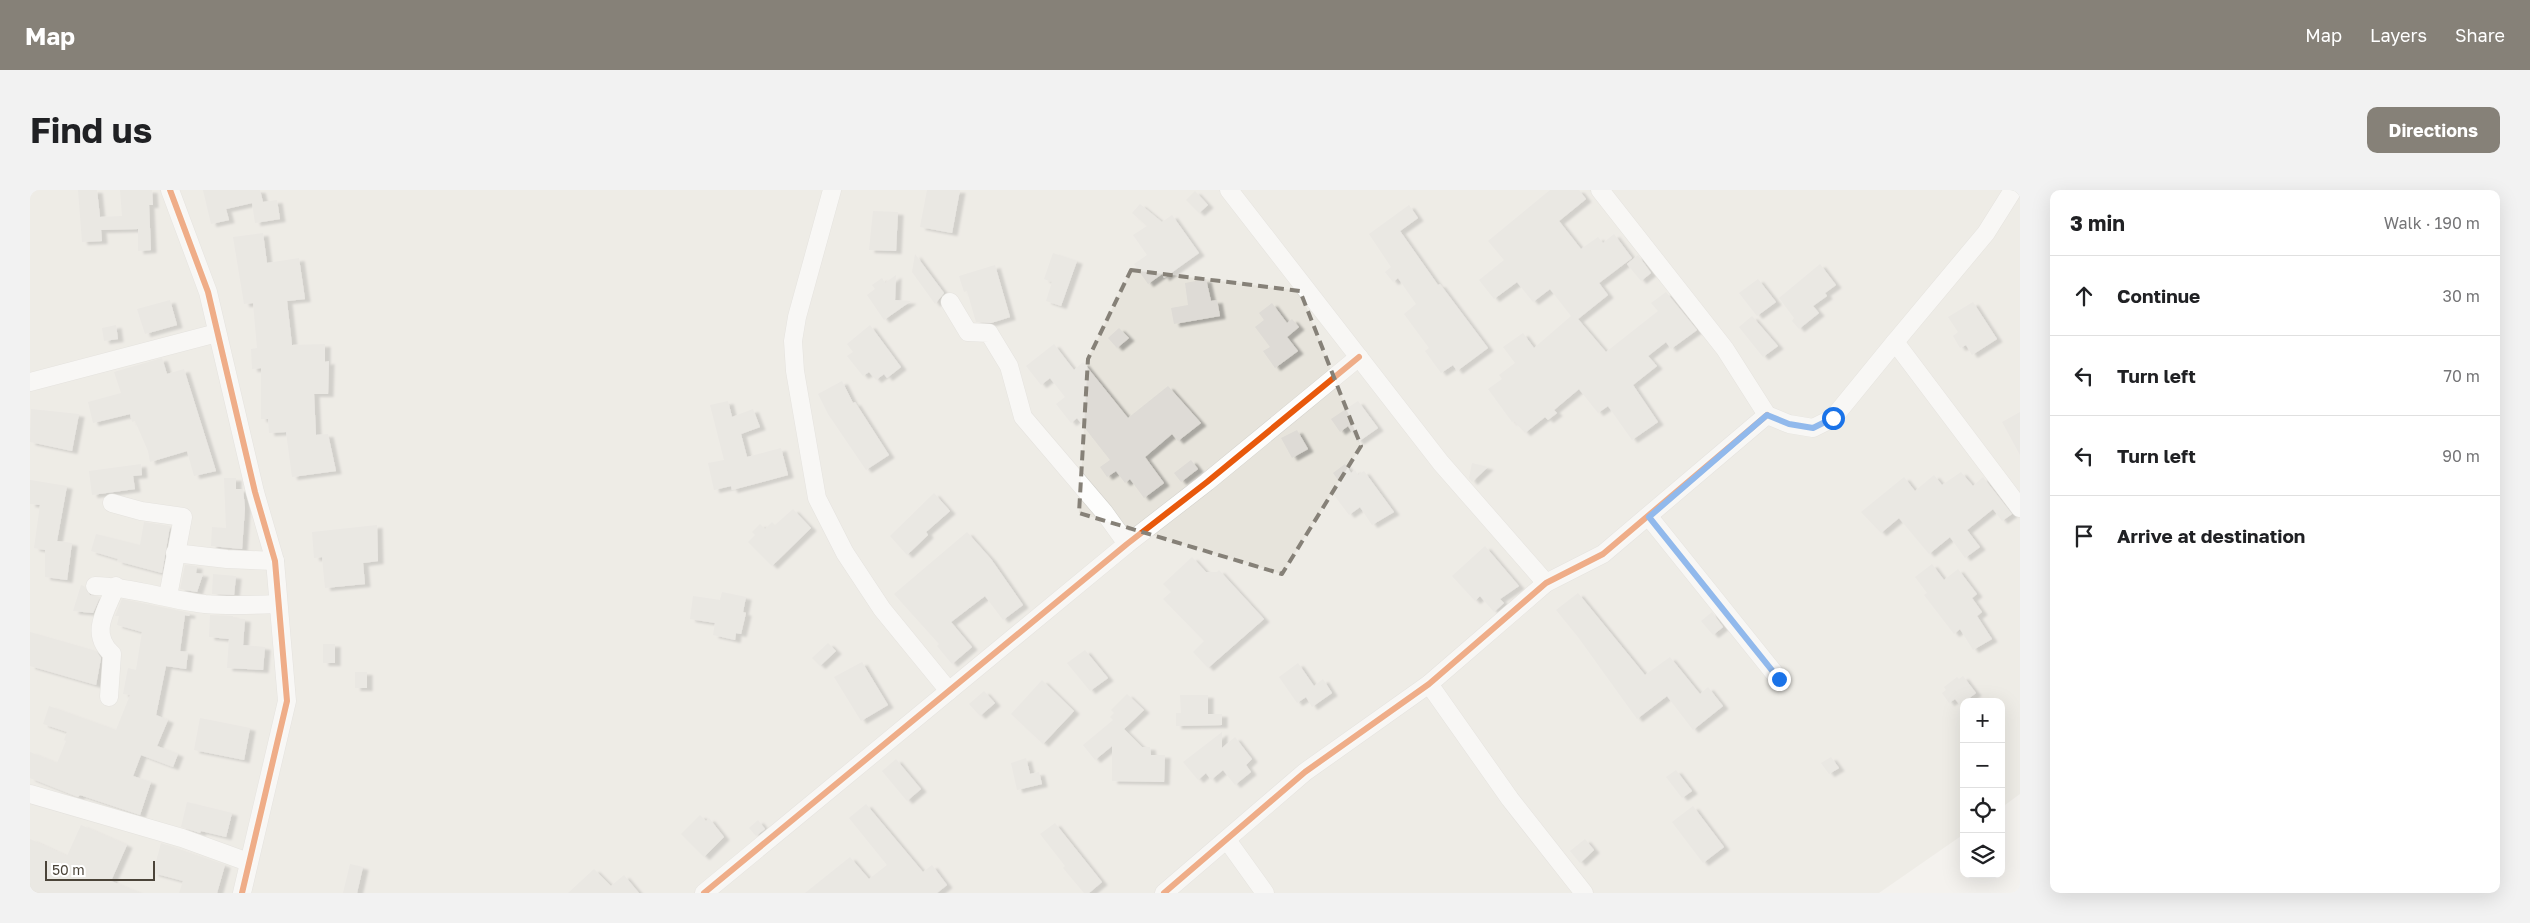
<!DOCTYPE html>
<html lang="en">
<head>
<meta charset="utf-8">
<style>
	:root { --surface:#fff; --page:#f2f2f2; --text:#202124; --muted:#757577; --line:#e0e0e0; --accent:#868178 }
	body { margin:0; font-family:"Golos Text",sans-serif; background:var(--page); color:var(--text) }
	.controls { position:absolute; right:15px; bottom:15px; display:grid; overflow:hidden; border-radius:10px; box-shadow:0 5px 20px #0002 }
	.controls button { width:45px; height:45px; display:grid; place-items:center; padding:0; border:0; border-bottom:1px solid var(--line); background:var(--surface); color:var(--text); font:25px sans-serif }
	.scale { position:absolute; left:15px; bottom:12px; width:110px; box-sizing:border-box; padding-left:5px; border:2px solid #4b4439; border-top:0; font-size:14px; line-height:18px; white-space:nowrap; color:#4b4439; -webkit-text-stroke:4px #fff; paint-order:stroke }
	.stop { position:absolute; width:15px; height:15px; margin:-11px; border:4px solid #1a73e8; border-radius:50%; background:#fff }
	.stop.end { background:#1a73e8; border-color:#fff; box-shadow:0 1px 5px #0008 }
	.list { margin:0; padding:0; list-style:none }
	h2 { display:flex; justify-content:space-between; align-items:center; height:65px; margin:0; padding:0 20px; font-size:21px }
	h2 small { font-size:16px; font-weight:400; color:var(--muted) }
	.list li { display:grid; grid-template-columns:32px 1fr auto; gap:15px; align-items:center; box-sizing:border-box; height:80px; padding:0 20px; border-top:1px solid var(--line) }
	.list b { display:block; font-size:19px; white-space:nowrap }
	.list em { font-size:16px; font-style:normal; color:var(--muted) }
	.icon { flex:none; width:28px; height:28px; fill:none; stroke:currentColor; stroke-width:2; stroke-linecap:round; stroke-linejoin:round }
	.map { position:relative; flex:none; width:1990px; height:703px; overflow:hidden; border-radius:10px }
	header { display:flex; align-items:center; gap:30px; box-sizing:border-box; height:70px; padding:0 25px; background:var(--accent); color:#fff }
	header strong { font-size:24px }
	nav { display:flex; gap:28px; margin-inline-start:auto; font-size:18px }
	.intro { display:flex; align-items:center; justify-content:space-between; box-sizing:border-box; height:120px; padding:0 30px }
	h1 { margin:0; font-size:35px }
	.button { padding:12px 22px; border-radius:10px; background:var(--accent); color:#fff; font-size:18px; font-weight:700 }
	main { display:flex; gap:30px; padding:0 30px }
	aside { flex:1; background:var(--surface); border-radius:10px; box-shadow:0 5px 20px #0002 }
	.map>svg:first-child { display:block }
	.residential { fill:#e7e4dc }
	.building { fill:#dedbd6; filter:url(#shadow) }
	.lines { fill:none; stroke-linecap:round; stroke-linejoin:round }
	.minor-casing { stroke:#d2d0cb; stroke-width:19 }
	.minor { stroke:#fdfdfc; stroke-width:18 }
	.cycleway-casing { stroke:#fff; stroke-width:9 }
	.cycleway { stroke:#e8590c; stroke-width:6 }
	.route { stroke:#1a73e8; stroke-width:6 }
	.marked { fill:none; stroke:#868178; stroke-width:4; stroke-dasharray:10 6; stroke-linejoin:round }
</style>
</head>
<body>
<header>
<strong>Map</strong>
<nav><a>Map</a><a>Layers</a><a>Share</a></nav>
</header>
<div class="intro"><h1>Find us</h1><a class="button">Directions</a></div>
<main>
<div class="map">
<svg width="1990" height="703" viewBox="0 0 1990 703">
	<defs>
		<filter id="shadow"><feDropShadow dx="5.5" dy="3" stdDeviation="1" flood-color="#0004"/></filter>
	</defs>
	<rect width="100%" height="100%" fill="#f4f2ee"/>
	<polygon class="residential" points="0,0 1990,0 1990,604 1971,618 1971,512 1934,512 1934,644 1849,703 0,703"/>
	<g class="building">
		<polygon points="48,0 67,0 70,27 92,26 90,0 122,0 123,15 119,15 121,60 108,61 108,39 71,40 72,51 52,52"/>
		<polygon points="173,0 230,0 233,12 247,10 250,29 225,33 222,13 196,19 199,30 181,34"/>
		<polygon points="897,0 930,0 922,43 890,37"/>
		<polygon points="1520,0 1549,0 1556,9 1529,31 1551,59 1568,47 1573,53 1584,44 1602,68 1569,93 1578,105 1548,129 1576,162 1628,121 1621,113 1636,102 1667,140 1641,159 1636,152 1618,166 1627,176 1603,195 1628,232 1602,250 1578,216 1568,223 1549,199 1524,220 1527,223 1518,230 1515,227 1495,243 1484,231 1482,232 1458,199 1472,189 1469,185 1485,173 1473,157 1493,143 1504,158 1541,126 1520,99 1503,112 1487,92 1464,109 1449,90 1474,70 1458,51"/>
		<polygon points="1165,1 1178,15 1169,23 1156,10"/>
		<polygon points="1110,14 1132,32 1142,25 1169,63 1134,88 1132,84 1118,94 1104,74 1117,65 1103,45 1117,36 1102,23"/>
		<polygon points="1379,15 1388,28 1370,41 1408,95 1410,94 1458,158 1427,181 1423,175 1411,183 1395,161 1399,158 1374,124 1386,114 1368,88 1363,92 1355,82 1361,77 1339,44"/>
		<polygon points="843,21 868,22 866,61 839,60"/>
		<polygon points="233,43 237,73 269,68 275,109 257,111 262,155 295,154 295,172 299,171 298,204 284,204 286,245 298,244 306,281 262,287 256,242 239,243 238,229 231,229 231,178 222,179 221,159 227,158 223,113 214,114 203,47"/>
		<polygon points="1023,63 1047,71 1031,116 1016,111 1022,92 1014,89"/>
		<polygon points="885,64 914,103 905,114 882,82"/>
		<polygon points="1608,65 1621,83 1611,91 1597,74"/>
		<polygon points="1790,74 1806,95 1795,103 1797,106 1783,116 1789,123 1769,139 1762,131 1764,128 1749,108"/>
		<polygon points="965,75 980,127 961,133 946,132 937,101 934,102 929,86"/>
		<polygon points="866,85 865,110 881,111 854,130 837,105 845,99 842,95 852,88 855,93"/>
		<polygon points="1176,89 1181,111 1187,110 1190,126 1144,134 1141,118 1158,115 1155,93"/>
		<polygon points="1728,89 1746,112 1727,126 1709,103"/>
		<polygon points="140,110 147,135 115,144 107,119"/>
		<polygon points="1943,112 1967,149 1942,165 1936,155 1930,158 1923,146 1928,142 1918,127"/>
		<polygon points="1242,113 1257,133 1262,129 1269,137 1257,147 1268,161 1245,178 1233,161 1240,157 1225,137 1234,130 1229,123"/>
		<polygon points="1722,126 1748,156 1733,167 1709,137"/>
		<polygon points="86,135 88,149 74,151 72,138"/>
		<polygon points="840,135 871,177 857,188 854,184 846,190 839,182 833,186 817,166 823,162 817,154"/>
		<polygon points="1089,138 1099,148 1087,158 1078,148"/>
		<polygon points="1024,154 1044,180 1053,172 1098,228 1138,196 1171,233 1148,251 1142,244 1115,267 1134,293 1114,308 1100,289 1095,293 1086,281 1077,287 1070,277 1080,270 1047,228 1041,233 1026,214 1035,207 1020,188 1011,195 996,176"/>
		<polygon points="132,168 137,184 154,179 186,281 164,286 157,261 120,272 118,261 105,231 102,232 100,224 63,233 58,212 91,203 84,182"/>
		<polygon points="812,191 823,213 825,212 859,265 836,280 798,224 788,204"/>
		<polygon points="698,211 702,227 723,219 730,237 711,244 717,267 751,258 758,285 702,300 701,296 684,300 678,273 694,270 680,215"/>
		<polygon points="1328,211 1348,238 1328,252 1318,236 1310,242 1301,229"/>
		<polygon points="1,219 49,224 42,261 0,252"/>
		<polygon points="1990,222 1990,265 1972,232"/>
		<polygon points="1267,240 1278,259 1262,268 1251,248"/>
		<polygon points="1161,270 1168,279 1151,292 1144,283"/>
		<polygon points="1442,273 1458,277 1442,292 1439,288"/>
		<polygon points="111,274 112,285 103,286 105,299 62,305 59,281"/>
		<polygon points="1315,274 1321,283 1325,280 1328,285 1334,281 1364,322 1342,335 1330,317 1319,325 1301,301 1311,294 1303,283"/>
		<polygon points="1931,282 1943,296 1953,287 1982,324 1972,331 1963,319 1937,340 1950,357 1935,368 1920,347 1899,364 1869,328 1851,343 1831,322 1874,287 1885,301 1904,285 1912,295"/>
		<polygon points="194,288 206,288 206,299 213,299 215,318 212,359 181,356 182,337 196,338"/>
		<polygon points="0,290 37,296 27,351 42,353 37,390 15,387 15,360 4,358 10,315 0,314"/>
		<polygon points="904,303 920,321 896,342 898,345 877,365 860,346"/>
		<polygon points="763,319 781,338 742,376 718,352 725,345 722,342 730,334 735,339 742,332 745,335"/>
		<polygon points="114,332 140,336 132,383 87,371 88,369 61,361 66,344 110,355"/>
		<polygon points="347,335 348,371 333,373 335,394 295,398 292,367 284,368 282,342"/>
		<polygon points="937,342 961,369 993,415 973,430 955,406 921,432 942,457 922,474 907,456 909,454 864,404"/>
		<polygon points="1455,356 1489,396 1470,409 1474,413 1464,422 1450,406 1445,411 1422,386"/>
		<polygon points="1162,367 1176,382 1187,382 1189,380 1234,429 1178,478 1163,462 1174,451 1133,409 1141,402 1133,394"/>
		<polygon points="1902,374 1914,390 1928,379 1947,404 1942,408 1952,422 1947,426 1962,449 1943,460 1930,439 1924,444 1894,405 1897,403 1885,387"/>
		<polygon points="155,375 167,376 166,383 173,384 167,402 150,399"/>
		<polygon points="183,384 206,386 204,405 182,404"/>
		<polygon points="51,395 54,396 60,405 70,407 63,423 43,421"/>
		<polygon points="692,402 716,407 713,422 716,423 711,444 706,443 705,450 683,445 685,433 660,429 663,406 690,410"/>
		<polygon points="1548,403 1615,485 1640,467 1670,504 1678,497 1693,516 1663,540 1637,506 1607,529 1548,447 1526,420"/>
		<polygon points="92,409 160,423 159,426 155,425 150,461 158,462 156,479 136,476 126,525 138,530 127,556 148,564 143,577 111,565 103,586 121,592 110,625 50,605 48,607 0,588 0,562 27,573 36,551 34,550 37,542 13,534 19,516 86,540 100,505 93,504 98,478 106,480 112,442 87,435 89,426 85,426"/>
		<polygon points="1682,422 1693,437 1683,445 1671,431"/>
		<polygon points="180,425 203,426 203,428 215,429 213,455 235,457 233,480 197,478 199,449 179,447"/>
		<polygon points="0,442 66,461 71,468 66,495 0,476"/>
		<polygon points="798,453 806,461 790,476 782,468"/>
		<rect x="293" y="454" width="12" height="19"/>
		<polygon points="1055,460 1078,488 1060,501 1037,473"/>
		<polygon points="832,472 858,515 831,531 804,487"/>
		<polygon points="1268,473 1284,496 1293,489 1302,503 1282,517 1276,507 1267,513 1249,487"/>
		<rect x="325" y="482" width="12" height="16"/>
		<polygon points="1933,486 1946,503 1930,515 1925,509 1919,513 1912,503 1916,500 1914,497 1927,487 1929,489"/>
		<polygon points="1012,490 1044,521 1013,554 981,524"/>
		<polygon points="954,501 965,513 950,526 939,514"/>
		<polygon points="1097,504 1114,520 1094,539 1112,557 1120,557 1121,565 1135,565 1134,592 1082,591 1082,556 1065,570 1053,555 1083,530 1080,527 1084,523 1081,520"/>
		<polygon points="1150,505 1178,505 1178,524 1192,524 1192,535 1146,536 1146,523 1151,523"/>
		<polygon points="170,528 220,538 214,570 164,560"/>
		<polygon points="1192,542 1192,558 1205,547 1222,569 1216,575 1221,582 1205,595 1193,580 1181,590 1176,583 1168,590 1153,572"/>
		<polygon points="1801,567 1809,578 1799,584 1791,573"/>
		<polygon points="996,568 1000,584 1009,582 1012,594 987,600 981,573"/>
		<polygon points="866,569 891,599 877,611 852,581"/>
		<polygon points="1646,580 1662,601 1652,608 1636,587"/>
		<polygon points="157,612 202,623 196,647 171,641 170,643 151,637"/>
		<polygon points="836,614 893,682 902,675 917,695 907,703 775,703 820,667 839,689 857,675 819,628"/>
		<polygon points="1663,616 1694,657 1673,673 1642,632"/>
		<polygon points="670,625 676,631 679,628 694,647 674,667 651,644"/>
		<polygon points="728,630 735,639 726,646 719,638"/>
		<polygon points="1025,633 1072,692 1059,703 1054,703 1033,678 1035,676 1010,644"/>
		<polygon points="51,635 97,655 81,691 110,703 0,703 0,649 37,666"/>
		<polygon points="1555,649 1564,660 1550,673 1540,661"/>
		<polygon points="131,653 195,675 187,703 149,703 153,691 123,683"/>
		<polygon points="320,674 333,677 327,703 313,703"/>
		<polygon points="564,679 581,696 594,685 609,703 538,703"/>
	</g>
	<g class="lines">
		<defs>
			<g id="minor">
				<polyline points="140,0 178,102 225,302 245,371 257,511 212,703"/>
				<polyline points="802,0 767,127 763,151 765,181 787,308 815,363 852,419 919,501"/>
				<polyline points="1199,0 1411,273 1516,393"/>
				<polyline points="1570,0 1695,159 1737,225 1759,234 1783,238 1803,228 1865,152 1990,318"/>
				<polyline points="920,112 938,142 959,143 979,176 993,227 1074,322 1097,354"/>
				<polyline points="1865,152 1956,43 1983,0"/>
				<polyline points="0,192 187,143"/>
				<polyline points="82,313 111,321 153,327 138,406"/>
				<polyline points="1619,327 1749,489"/>
				<polyline points="145,363 197,369 245,371"/>
				<path d="M65,396C103,397 138,410 175,414C199,416 224,415 248,414"/>
				<polyline points="1399,494 1480,609 1554,703"/>
				<path d="M79,507L82,464C59,443 76,421 86,396"/>
				<polyline points="0,604 152,648 218,672"/>
				<polyline points="1197,650 1235,703"/>
				<polyline points="674,703 1097,354 1177,292 1329,167"/>
				<polyline points="1134,703 1275,582 1399,494 1516,393 1573,364 1737,225"/>
			</g>
		</defs>
		<use href="#minor" class="minor-casing"/>
		<use href="#minor" class="minor"/>
		<defs>
			<g id="cycleway">
				<polyline points="140,0 178,102 225,302 245,371 257,511 212,703"/>
				<polyline points="674,703 1097,354 1177,292 1329,167"/>
				<polyline points="1134,703 1275,582 1399,494 1516,393 1573,364 1737,225"/>
			</g>
		</defs>
		<use href="#cycleway" class="cycleway-casing"/>
		<use href="#cycleway" class="cycleway"/>
	</g>
	<g class="lines">
		<polyline class="route" points="1749,489 1619,327 1737,225 1759,234 1783,238 1803,228"/>
	</g>
	<path d="M0 0H1990V703H0ZM1101,80L1270,101L1331,256L1252,384L1049,323L1058,169Z" fill="#f4f2ee" fill-opacity=".55" fill-rule="evenodd"/>
	<path class="marked" d="M1101,80L1270,101L1331,256L1252,384L1049,323L1058,169Z"/>
</svg>
<div class="controls">
<button>+</button>
<button>−</button>
<button><svg class="icon" aria-label="locate" viewBox="0 0 24 24"><circle cx="12" cy="12" r="6"/><path d="M12 2v4M12 18v4M2 12h4M18 12h4"/></svg></button>
<button><svg class="icon" aria-label="layers" viewBox="0 0 24 24"><path d="M12 4l9 5-9 5-9-5zM3 14l9 5 9-5"/></svg></button>
</div>
<div class="scale">50 m</div>
<div class="stop" style="left:1803px;top:228px"></div>
<div class="stop end" style="left:1749px;top:489px"></div>
</div>
<aside>
<h2>3 min<small>Walk · 190 m</small></h2>
<ul class="list">
<li><svg class="icon" aria-label="ahead" viewBox="0 0 24 24"><path d="M12 20V5M6 11l6-6 6 6"/></svg><div><b>Continue</b></div><em>30 m</em></li>
<li><svg class="icon" aria-label="left" viewBox="0 0 24 24"><path d="M17 20v-9H6M10 6l-5 5 5 5"/></svg><div><b>Turn left</b></div><em>70 m</em></li>
<li><svg class="icon" aria-label="left" viewBox="0 0 24 24"><path d="M17 20v-9H6M10 6l-5 5 5 5"/></svg><div><b>Turn left</b></div><em>90 m</em></li>
<li><svg class="icon" aria-label="arrive" viewBox="0 0 24 24"><path d="M6 21V4h12l-3 4 3 4H6"/></svg><div><b>Arrive at destination</b></div></li>
</ul>
</aside>
</main>
</body>
</html>
